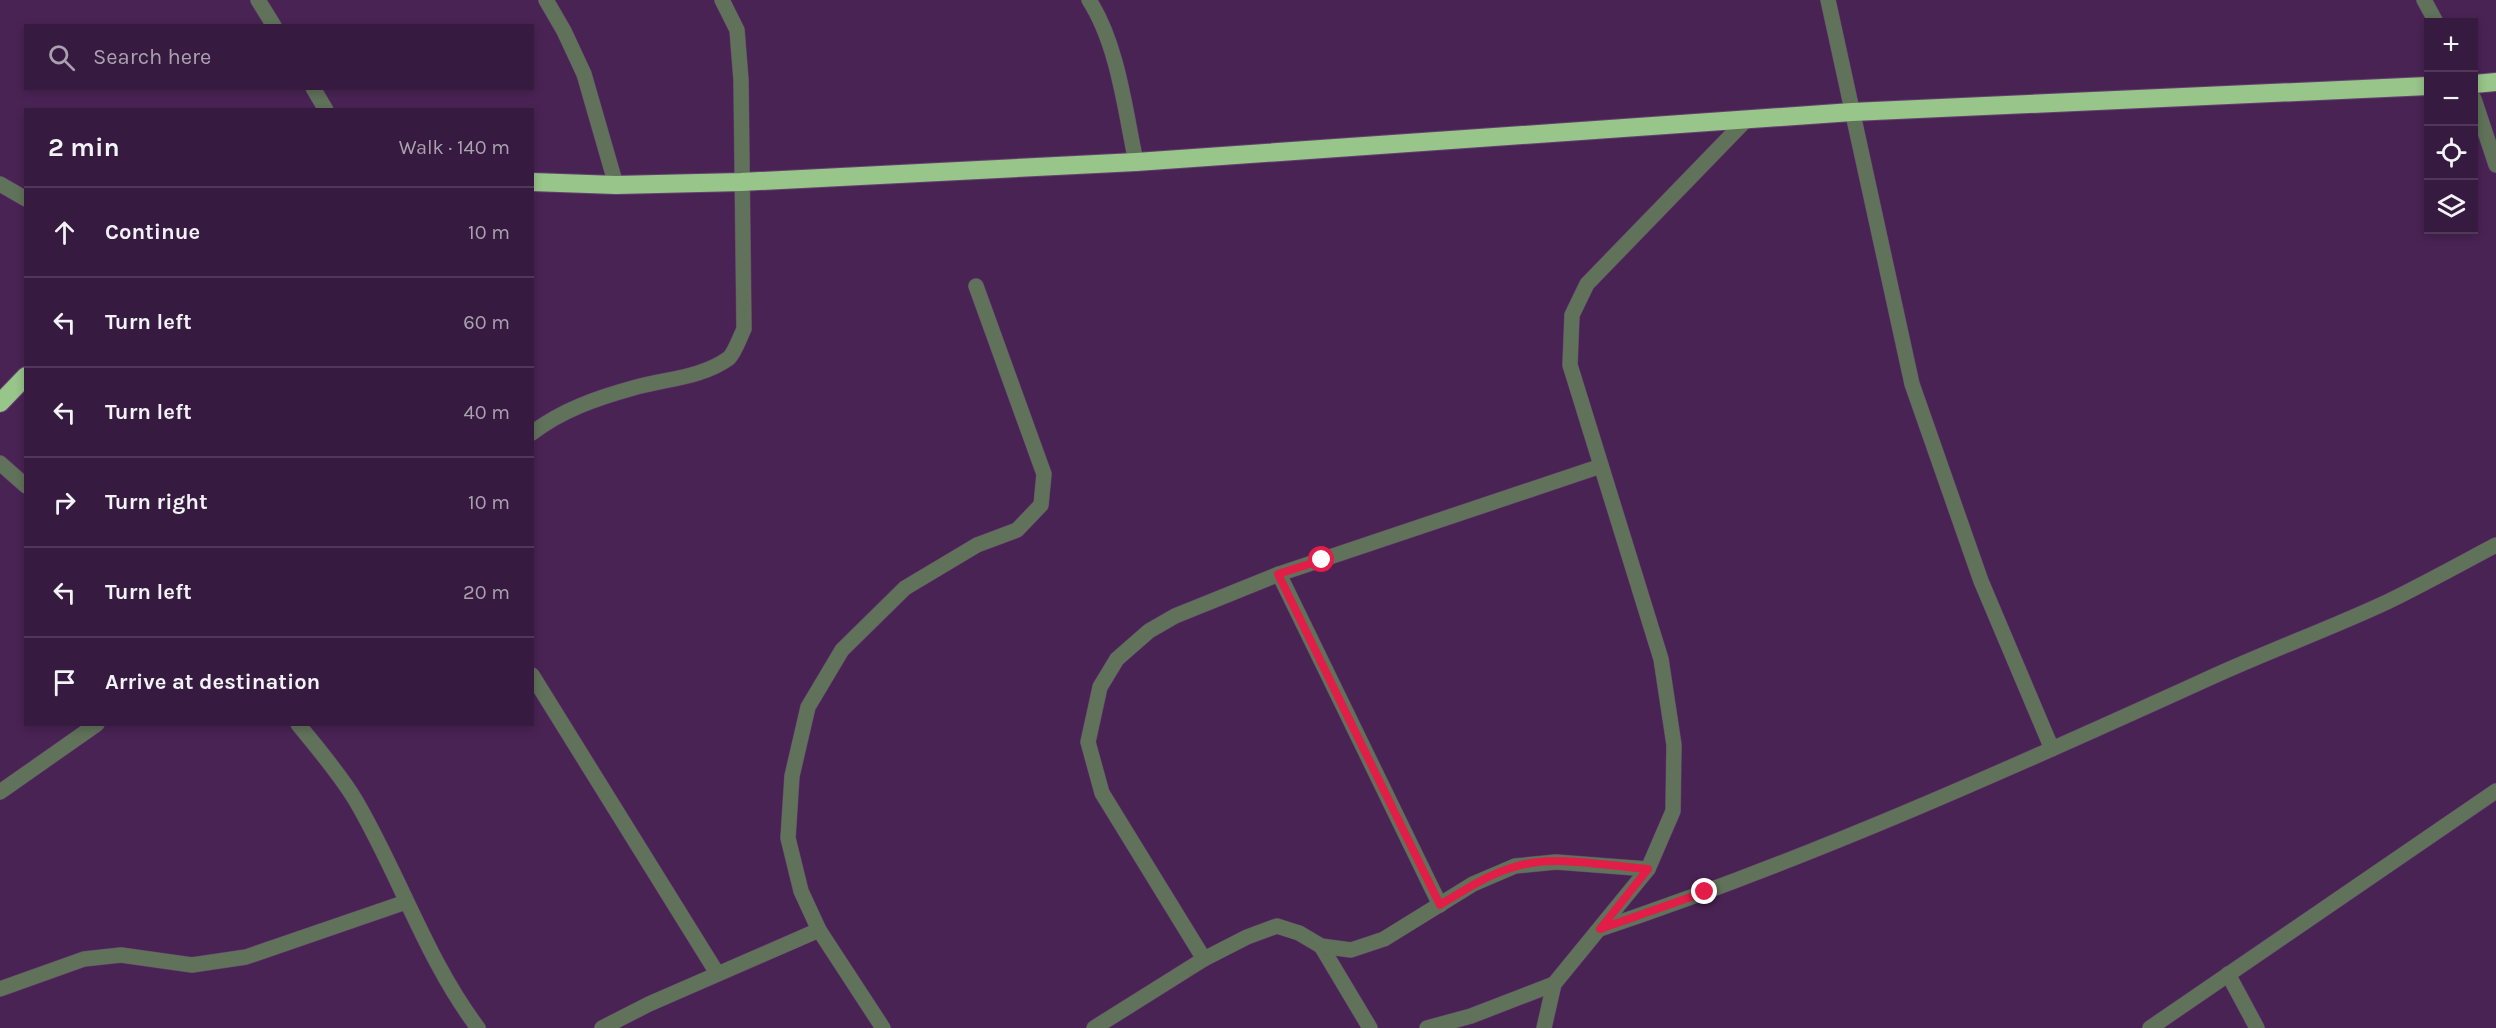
<!DOCTYPE html>
<html lang="en">
<head>
<meta charset="utf-8">
<style>
	:root { --surface:#371a3f; --page:#42274a; --text:#f1f3f6; --muted:#aaa1b0; --line:#513859 }
	body { margin:0; font-family:Karla,sans-serif; background:var(--page); color:var(--text) }
	.controls { position:absolute; right:18px; top:18px; display:grid; overflow:hidden; border-radius:0px; box-shadow:0 3px 9px #0003 }
	.controls button { width:54px; height:54px; display:grid; place-items:center; padding:0; border:0; border-bottom:2px solid var(--line); background:var(--surface); color:var(--text); font:30px sans-serif }
	.stop { position:absolute; width:18px; height:18px; margin:-14px; border:4px solid #e11d48; border-radius:50%; background:#fff }
	.stop.end { background:#e11d48; border-color:#fff; box-shadow:0 2px 6px #0008 }
	.list { margin:0; padding:0; list-style:none }
	h2 { display:flex; justify-content:space-between; align-items:center; height:78px; margin:0; padding:0 24px; font-size:26px }
	h2 small { font-size:20px; font-weight:400; color:var(--muted) }
	.list li { display:grid; grid-template-columns:39px 1fr auto; gap:18px; align-items:center; box-sizing:border-box; height:90px; padding:0 24px; border-top:2px solid var(--line) }
	.list b { display:block; font-size:22px; white-space:nowrap }
	.list em { font-size:20px; font-style:normal; color:var(--muted) }
	.icon { flex:none; width:33px; height:33px; fill:none; stroke:currentColor; stroke-width:2; stroke-linecap:round; stroke-linejoin:round }
	.map { position:relative; flex:none; width:2496px; height:1028px; overflow:hidden }
	.search { position:absolute; background:var(--surface); box-shadow:0 3px 9px #0003; left:24px; top:24px; width:510px; height:66px; display:flex; align-items:center; gap:15px; box-sizing:border-box; padding:0 21px; border-radius:0px; color:var(--muted); font-size:22px }
	.panel { position:absolute; background:var(--surface); box-shadow:0 3px 9px #0003; left:24px; top:108px; width:510px; height:618px; border-radius:0px }
	.map>svg:first-child { display:block }
	.lines { fill:none; stroke-linecap:round; stroke-linejoin:round }
	.minor-casing { stroke:#64416f; stroke-width:16 }
	.highway-casing { stroke:#64416f; stroke-width:20 }
	.minor { stroke:#60725a; stroke-width:15 }
	.highway { stroke:#98c58a; stroke-width:18 }
	.route { stroke:#e11d48; stroke-width:8 }
</style>
</head>
<body>
<div class="map">
<svg width="2496" height="1028" viewBox="0 0 2496 1028">
	<rect width="100%" height="100%" fill="#492354"/>
	<g class="lines">
		<defs>
			<g id="minor">
				<polyline points="258,0 274,26"/>
				<polyline points="546,0 564,31 584,74 616,185"/>
				<path d="M1089,0C1118,45 1125,110 1136,162"/>
				<polyline points="1828,0 1912,384 1981,581 2052,749"/>
				<polyline points="2424,0 2436,22"/>
				<polyline points="313,88 326,110"/>
				<polyline points="2474,99 2496,165"/>
				<polyline points="0,184 26,199"/>
				<path d="M532,433C562,410 597,398 633,388C664,379 702,378 729,358C735,352 740,337 744,329L741,80L737,30L722,0"/>
				<polyline points="0,463 26,486"/>
				<polyline points="1279,574 1440,905"/>
				<polyline points="532,675 717,973"/>
				<path d="M298,724C318,749 340,774 356,801C400,876 426,959 478,1028"/>
				<polyline points="0,792 97,724"/>
				<path d="M1600,929C1806,860 2005,771 2203,681C2263,653 2327,630 2387,602C2424,584 2460,564 2496,545"/>
				<polyline points="1321,946 1370,1028"/>
				<polyline points="1204,959 1102,793 1088,742 1100,687 1117,659 1149,631 1175,616 1279,574 1601,466"/>
				<polyline points="2228,974 2257,1028"/>
				<polyline points="0,989 84,959 121,955 192,965 246,957 406,902"/>
				<polyline points="602,1028 649,1004 819,930"/>
				<polyline points="883,1028 819,930 801,891 788,838 792,776 808,707 842,650 905,588 977,545 1017,530 1041,505 1044,474 976,286"/>
				<polyline points="1094,1028 1204,959 1247,937 1277,926 1299,933 1321,946 1351,950 1384,939 1473,884 1515,866 1556,862 1648,869"/>
				<polyline points="1427,1028 1471,1016 1554,984"/>
				<polyline points="1544,1028 1554,984 1648,869 1673,811 1674,745 1661,659 1570,365 1572,315 1587,284 1746,120"/>
				<polyline points="2150,1028 2496,791"/>
			</g>
			<g id="highway">
				<polyline points="2474,84 2496,82"/>
				<polyline points="532,182 616,185 741,182 1136,162 1852,112 2428,86"/>
				<polyline points="0,403 26,376"/>
			</g>
		</defs>
		<use href="#minor" class="minor-casing"/>
		<use href="#highway" class="highway-casing"/>
		<use href="#minor" class="minor"/>
		<use href="#highway" class="highway"/>
	</g>
	<g class="lines">
		<path class="route" d="M1322,560L1278,574L1440,905C1464,890 1487,875 1514,867C1555,854 1606,866 1648,869L1600,929L1705,892"/>
	</g>
</svg>
<div class="controls">
<button>+</button>
<button>−</button>
<button><svg class="icon" aria-label="locate" viewBox="0 0 24 24"><circle cx="12" cy="12" r="6"/><path d="M12 2v4M12 18v4M2 12h4M18 12h4"/></svg></button>
<button><svg class="icon" aria-label="layers" viewBox="0 0 24 24"><path d="M12 4l9 5-9 5-9-5zM3 14l9 5 9-5"/></svg></button>
</div>
<div class="stop" style="left:1322px;top:560px"></div>
<div class="stop end" style="left:1705px;top:892px"></div>
<div class="search"><svg class="icon" aria-label="search" viewBox="0 0 24 24"><circle cx="10" cy="10" r="6"/><path d="M15 15l6 6"/></svg>Search here</div>
<section class="panel">
<h2>2 min<small>Walk · 140 m</small></h2>
<ul class="list">
<li><svg class="icon" aria-label="ahead" viewBox="0 0 24 24"><path d="M12 20V5M6 11l6-6 6 6"/></svg><div><b>Continue</b></div><em>10 m</em></li>
<li><svg class="icon" aria-label="left" viewBox="0 0 24 24"><path d="M17 20v-9H6M10 6l-5 5 5 5"/></svg><div><b>Turn left</b></div><em>60 m</em></li>
<li><svg class="icon" aria-label="left" viewBox="0 0 24 24"><path d="M17 20v-9H6M10 6l-5 5 5 5"/></svg><div><b>Turn left</b></div><em>40 m</em></li>
<li><svg class="icon" aria-label="right" viewBox="0 0 24 24"><path d="M7 20v-9h11M14 6l5 5-5 5"/></svg><div><b>Turn right</b></div><em>10 m</em></li>
<li><svg class="icon" aria-label="left" viewBox="0 0 24 24"><path d="M17 20v-9H6M10 6l-5 5 5 5"/></svg><div><b>Turn left</b></div><em>20 m</em></li>
<li><svg class="icon" aria-label="arrive" viewBox="0 0 24 24"><path d="M6 21V4h12l-3 4 3 4H6"/></svg><div><b>Arrive at destination</b></div></li>
</ul>
</section>
</div>
</body>
</html>
